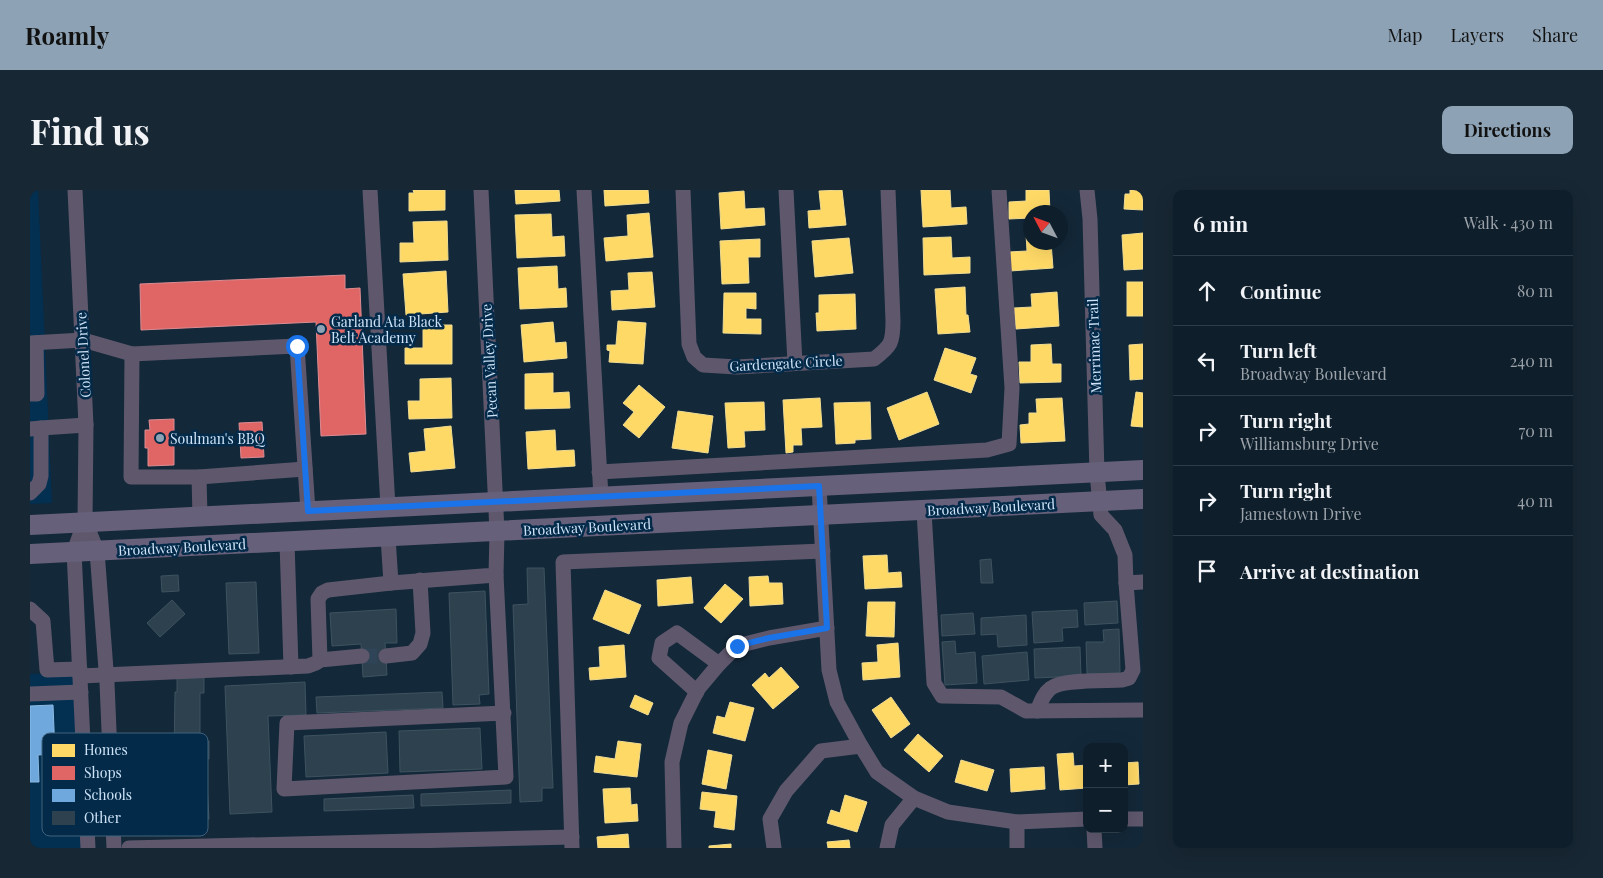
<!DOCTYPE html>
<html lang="en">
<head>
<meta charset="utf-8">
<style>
	:root { --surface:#0e1e2b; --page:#172733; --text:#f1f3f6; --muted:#9ba2a9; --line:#2e3c47; --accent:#8da2b4 }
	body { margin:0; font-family:"Playfair Display",serif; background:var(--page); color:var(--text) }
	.controls { position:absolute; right:15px; bottom:15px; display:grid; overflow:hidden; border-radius:10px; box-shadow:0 5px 20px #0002 }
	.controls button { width:45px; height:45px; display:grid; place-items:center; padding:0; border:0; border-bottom:1px solid var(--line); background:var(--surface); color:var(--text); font:25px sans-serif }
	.compass { position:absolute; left:993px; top:15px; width:45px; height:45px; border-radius:50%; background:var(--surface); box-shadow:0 5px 20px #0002; rotate:311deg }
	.stop { position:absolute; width:15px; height:15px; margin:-11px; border:4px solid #1a73e8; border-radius:50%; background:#fff }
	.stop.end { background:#1a73e8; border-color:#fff; box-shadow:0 1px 5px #0008 }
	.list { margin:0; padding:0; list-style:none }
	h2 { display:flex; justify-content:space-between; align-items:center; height:65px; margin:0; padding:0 20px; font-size:21px }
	h2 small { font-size:16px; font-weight:400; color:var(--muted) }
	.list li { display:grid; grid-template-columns:32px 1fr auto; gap:15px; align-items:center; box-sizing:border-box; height:70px; padding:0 20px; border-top:1px solid var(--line) }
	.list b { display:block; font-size:19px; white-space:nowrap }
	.list p { margin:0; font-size:16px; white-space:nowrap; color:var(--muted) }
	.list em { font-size:16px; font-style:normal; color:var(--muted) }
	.icon { flex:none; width:28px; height:28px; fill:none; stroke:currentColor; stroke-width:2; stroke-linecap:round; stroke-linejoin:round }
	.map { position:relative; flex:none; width:1113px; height:658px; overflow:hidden; border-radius:10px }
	header { display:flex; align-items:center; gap:30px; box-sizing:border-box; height:70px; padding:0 25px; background:var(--accent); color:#111 }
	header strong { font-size:24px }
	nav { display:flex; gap:28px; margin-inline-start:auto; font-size:18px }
	.intro { display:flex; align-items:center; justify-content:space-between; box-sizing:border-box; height:120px; padding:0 30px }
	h1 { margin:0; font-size:35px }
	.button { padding:12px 22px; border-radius:10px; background:var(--accent); color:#111; font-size:18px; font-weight:700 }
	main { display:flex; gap:30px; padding:0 30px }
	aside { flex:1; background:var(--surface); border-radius:10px; box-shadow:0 5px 20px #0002 }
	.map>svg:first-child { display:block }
	.built { fill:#032f51 }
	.homes { fill:#ffd966; stroke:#f0dc92 }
	.shops { fill:#e06666; stroke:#db8c92 }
	.schools { fill:#6fa8dc; stroke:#8cbae4 }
	.building { fill:#2d414e; stroke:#3e535f }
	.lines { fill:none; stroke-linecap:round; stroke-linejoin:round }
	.minor-tunnel { stroke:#2f4456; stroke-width:15; stroke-dasharray:15 8; stroke-linecap:butt }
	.minor { stroke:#5f586d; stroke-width:15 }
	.major { stroke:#67607b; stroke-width:20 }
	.route { stroke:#1a73e8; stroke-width:6 }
	.poi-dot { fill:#8da2b4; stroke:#032a49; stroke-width:2 }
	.labels { text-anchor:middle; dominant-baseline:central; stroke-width:5; stroke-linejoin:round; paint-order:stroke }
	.poi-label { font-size:14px; fill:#cee3f7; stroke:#032a49; text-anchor:start }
	.street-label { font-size:14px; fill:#cee3f7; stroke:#032a49 }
	.key { fill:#032a49; stroke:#40627d; stroke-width:1 }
	.key-label { font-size:14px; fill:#cee3f7 }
</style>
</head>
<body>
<header>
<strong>Roamly</strong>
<nav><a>Map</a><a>Layers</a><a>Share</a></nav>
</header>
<div class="intro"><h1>Find us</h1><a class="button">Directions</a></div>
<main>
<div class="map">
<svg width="1113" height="658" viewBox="0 0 1113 658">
	<rect width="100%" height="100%" fill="#132839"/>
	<g class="built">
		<polygon points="0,0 8,0 22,313 0,314"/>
		<polygon points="43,482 52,658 0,658 0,484"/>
	</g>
	<g class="homes">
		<polygon points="383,0 415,0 415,20 379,21 379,3 384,3"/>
		<polygon points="485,0 529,0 530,11 486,14"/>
		<polygon points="574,0 618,0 619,13 575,16"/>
		<polygon points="812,0 816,35 779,38 778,21 791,20 789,1"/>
		<polygon points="891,0 920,0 921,18 936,17 937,34 893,37"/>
		<polygon points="996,0 1019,0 1020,22 1001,22 1001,28 979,29 979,12 996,11"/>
		<polygon points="1100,0 1113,0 1113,20 1094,19 1095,4 1100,4"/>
		<polygon points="714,1 715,19 734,18 735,35 691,39 689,3"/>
		<polygon points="619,23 623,67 576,71 574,48 598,46 597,25"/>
		<polygon points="521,24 522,47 534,46 535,66 487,68 485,25"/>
		<polygon points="417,31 418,70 370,72 370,53 384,53 383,32"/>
		<polygon points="1113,43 1113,79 1094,80 1092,45"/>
		<polygon points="996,44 1001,44 1001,52 1021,52 1023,78 980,81 979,62 997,61"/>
		<polygon points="921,47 922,68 940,67 940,83 894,85 893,48"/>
		<polygon points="819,48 823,83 785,87 782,51"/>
		<polygon points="730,49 730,67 718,67 719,93 692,94 690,51"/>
		<polygon points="527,76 528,99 536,98 537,117 490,119 488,78"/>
		<polygon points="416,81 418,122 376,125 373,84"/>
		<polygon points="622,82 625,117 582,120 581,101 599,100 598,83"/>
		<rect x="1097" y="92" width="16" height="34"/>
		<polygon points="935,97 936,125 938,125 940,142 908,144 905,99"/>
		<polygon points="1027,102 1029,136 986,139 984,118 1002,117 1001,104"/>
		<polygon points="694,103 726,103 726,119 716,118 716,129 731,129 731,144 693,143"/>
		<polygon points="825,104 826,139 787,141 786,123 789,123 789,105"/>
		<polygon points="588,131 616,133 613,174 579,172 580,161 577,160 577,155 586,155"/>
		<polygon points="523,132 525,153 536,152 537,168 494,172 491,135"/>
		<polygon points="393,135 422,135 422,174 375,174 375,158 393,158"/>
		<polygon points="1021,154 1022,174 1031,174 1031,192 990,193 989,172 1001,172 1001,155"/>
		<polygon points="1113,154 1113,189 1100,190 1099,155"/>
		<polygon points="915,158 946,168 940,184 947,186 941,203 904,190"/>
		<polygon points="523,183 523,203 539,202 540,218 495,219 495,184"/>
		<polygon points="421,188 422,228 379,229 378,211 390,211 390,189"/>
		<polygon points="609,195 635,217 609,248 593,235 604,222 593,213"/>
		<polygon points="897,202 909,234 869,250 857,218"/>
		<polygon points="1106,202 1113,203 1113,237 1101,236"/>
		<polygon points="790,208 792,237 771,238 772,255 763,255 763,262 756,263 753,210"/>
		<polygon points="1032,208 1035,251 991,253 990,235 999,234 999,223 1007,223 1006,209"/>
		<polygon points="734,212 735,240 714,241 715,257 698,258 695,213"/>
		<polygon points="840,212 841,249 825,250 825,253 806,254 804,213"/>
		<polygon points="648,221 683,226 678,263 642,258"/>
		<polygon points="421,236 425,278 381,282 379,263 396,261 394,239"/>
		<polygon points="525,240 526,261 544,260 545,276 498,279 496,242"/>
		<polygon points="857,365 858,383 871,382 872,397 835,399 833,366"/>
		<polygon points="738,386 739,393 752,393 753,414 720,416 719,387"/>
		<polygon points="661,387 663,413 628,416 627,390"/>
		<polygon points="695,394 713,409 691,433 674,418"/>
		<polygon points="575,400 611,415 599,444 563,429"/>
		<polygon points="838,412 865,412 864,447 836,446"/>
		<polygon points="868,453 870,487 833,490 832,473 848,472 847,455"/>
		<polygon points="594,455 596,487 560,490 559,478 570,477 569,457"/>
		<polygon points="751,477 769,497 743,519 722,495 735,483 739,488"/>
		<polygon points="605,505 623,513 618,525 600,517"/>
		<polygon points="861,507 880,534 861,548 842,520"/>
		<polygon points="700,512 724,518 715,551 683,543 687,526 695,528"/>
		<polygon points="888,544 913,566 899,582 874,560"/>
		<polygon points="588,551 611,554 607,587 564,582 566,566 585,569"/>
		<polygon points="678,560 702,565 696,599 672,594"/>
		<polygon points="1043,563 1044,576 1057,575 1057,598 1030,600 1027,564"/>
		<polygon points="931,570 964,580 957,601 925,592"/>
		<polygon points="1108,572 1109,594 1094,595 1094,573"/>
		<polygon points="1014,577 1015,599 981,602 980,579"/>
		<polygon points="600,598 601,615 607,614 608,631 575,633 573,599"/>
		<polygon points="672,602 707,606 704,640 684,637 686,621 670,619"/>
		<polygon points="815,605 837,612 827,642 797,633 801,620 810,623"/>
		<polygon points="598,644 599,658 568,658 567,647"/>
		<polygon points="819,650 820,658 798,658 797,652"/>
		<polygon points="701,654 701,658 679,658 679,656"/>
	</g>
	<g class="shops">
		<polygon points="315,85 315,99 330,98 336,244 291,246 286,132 111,140 110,94"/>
		<polygon points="144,229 144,275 118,276 118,258 115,258 115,240 120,240 119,230"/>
		<polygon points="232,232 234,267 211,268 209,233"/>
	</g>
	<polygon class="schools" points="23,515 25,564 8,565 9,592 0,592 0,516"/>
	<g class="building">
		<polygon points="961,369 963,393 951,393 950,370"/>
		<polygon points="497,378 514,378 523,598 512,598 512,611 490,612 483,415 498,414"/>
		<polygon points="148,385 149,401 132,402 131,386"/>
		<polygon points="226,392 229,463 199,464 196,393"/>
		<polygon points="455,401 459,504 449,505 450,514 423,515 419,403"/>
		<polygon points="142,410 155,424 130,447 117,433"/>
		<polygon points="1087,411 1088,433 1055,435 1054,413"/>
		<polygon points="366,419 367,453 355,453 357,485 333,487 331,454 302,456 300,423"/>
		<polygon points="1047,420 1048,437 1032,438 1033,451 1004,453 1002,422"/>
		<polygon points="943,423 945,444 912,446 911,425"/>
		<polygon points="996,425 997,455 968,457 967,444 951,445 951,428"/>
		<polygon points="1089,439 1090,483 1057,484 1056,452 1074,452 1073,440"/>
		<polygon points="925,451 926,464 945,462 947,493 915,495 912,452"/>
		<polygon points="1050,457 1051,486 1005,488 1004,459"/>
		<polygon points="997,462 999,490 954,494 952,466"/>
		<polygon points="147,486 174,486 174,503 170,503 170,551 179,551 179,569 144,569 145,502 147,502"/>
		<polygon points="275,492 276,525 238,526 242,622 200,624 195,496"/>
		<polygon points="412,502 413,518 287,523 286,507"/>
		<polygon points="450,538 452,579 370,582 369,541"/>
		<polygon points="356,542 358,583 276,587 274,546"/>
		<polygon points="176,574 179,629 146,631 143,576"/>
		<polygon points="481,600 481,613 391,616 391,604"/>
		<polygon points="383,605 384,618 294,621 294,609"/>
	</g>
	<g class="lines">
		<polyline class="minor-tunnel" points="332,466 356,466"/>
		<g class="minor">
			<polyline points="45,0 56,235 55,331 44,361 58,658"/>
			<polyline points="340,0 358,317"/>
			<polyline points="554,0 571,307"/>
			<path d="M653,0L659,154L664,167L673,175L707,177L844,169C861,156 863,153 863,131L858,0"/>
			<polyline points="756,0 765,173"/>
			<polyline points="1057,0 1060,29 1067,283 1071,325 1085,340 1095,365 1096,393 1113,392"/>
			<polyline points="0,153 53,150 102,164 267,156 278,321"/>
			<polyline points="102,164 101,287 169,287"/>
			<polyline points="0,204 7,204 6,153"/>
			<polyline points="11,238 56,235"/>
			<polyline points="0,239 11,238 11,286 9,294 0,303"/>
			<polyline points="569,282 957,260 979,254 982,198 969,0"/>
			<polyline points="789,296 799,480 807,512 831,556 847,582 884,608 918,622 987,632 1057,629"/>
			<polyline points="894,321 904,493 912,506 971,507 996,521 1113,520"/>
			<polyline points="170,326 169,287 275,279"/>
			<polyline points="55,331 67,361 77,493 84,658"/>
			<polyline points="358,347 361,393 466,385 467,342 451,0"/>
			<polyline points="257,352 261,477"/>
			<polyline points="466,385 476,587 254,599 257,533 474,523"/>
			<polyline points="0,419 13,431 17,480 50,479"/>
			<polyline points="356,466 382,463 390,454 393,443 390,390"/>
			<polyline points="290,470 332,466"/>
			<polyline points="50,486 278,476 286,473 290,470 288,409 292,403 298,400 361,393"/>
			<polyline points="667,502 629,468 632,453 647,443 689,474"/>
			<polyline points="0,504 51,502"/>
			<path d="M1007,521C1011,512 1013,504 1021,498C1032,489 1076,491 1092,490L1099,488L1103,480L1096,393"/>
			<polyline points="54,566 130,564"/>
			<polyline points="1094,629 1113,629"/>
			<polyline points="1064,639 1065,658"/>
			<polyline points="99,658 542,647"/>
			<polyline points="542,658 533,372 793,361"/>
			<polyline points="644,658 642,572 651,533 668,499 689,474 707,456 739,448 797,438"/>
			<polyline points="744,658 740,629 756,601 791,561 831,556"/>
			<polyline points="857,658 862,635 884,608"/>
			<polyline points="987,658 987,632"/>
		</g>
		<g class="major">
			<polyline points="0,335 1113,280"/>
			<polyline points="0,364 1113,309"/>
		</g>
	</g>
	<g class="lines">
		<polyline class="route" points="267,156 278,321 789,296 797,438 739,448 707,456"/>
	</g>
	<g class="poi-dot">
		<circle cx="291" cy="139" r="5"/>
		<circle cx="130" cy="248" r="5"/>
	</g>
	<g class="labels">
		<g class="poi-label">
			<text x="301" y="131">Garland Ata Black<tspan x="301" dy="16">Belt Academy</tspan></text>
			<text x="140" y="248">Soulman's BBQ</text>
		</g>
		<g class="street-label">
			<text transform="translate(1064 156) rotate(-92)">Merrimac Trail</text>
			<text transform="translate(53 165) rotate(-93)">Colonel Drive</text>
			<text transform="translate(459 171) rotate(-93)">Pecan Valley Drive</text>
			<text transform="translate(756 173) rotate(-3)">Gardengate Circle</text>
			<text transform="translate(961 317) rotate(-3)">Broadway Boulevard</text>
			<text transform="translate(557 337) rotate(-3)">Broadway Boulevard</text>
			<text transform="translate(152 357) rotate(-3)">Broadway Boulevard</text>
		</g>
	</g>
	<rect x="12" y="543" width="166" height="103" rx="8" class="key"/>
	<rect x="22" y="554" width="23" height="13" fill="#ffd966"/>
	<rect x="22" y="576" width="23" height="14" fill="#e06666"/>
	<rect x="22" y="599" width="23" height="13" fill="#6fa8dc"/>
	<rect x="22" y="621" width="23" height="14" fill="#2d414e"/>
	<g class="key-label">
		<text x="54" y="565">Homes</text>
		<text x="54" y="588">Shops</text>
		<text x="54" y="610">Schools</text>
		<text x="54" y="633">Other</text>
	</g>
</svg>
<div class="controls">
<button>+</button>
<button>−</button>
</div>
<svg class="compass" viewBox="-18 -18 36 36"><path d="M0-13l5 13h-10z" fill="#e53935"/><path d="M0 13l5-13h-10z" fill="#9ba2a9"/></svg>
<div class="stop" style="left:267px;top:156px"></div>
<div class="stop end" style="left:707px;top:456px"></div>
</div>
<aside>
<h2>6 min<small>Walk · 430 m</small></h2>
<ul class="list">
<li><svg class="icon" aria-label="ahead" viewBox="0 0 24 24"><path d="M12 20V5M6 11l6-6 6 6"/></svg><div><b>Continue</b></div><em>80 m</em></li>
<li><svg class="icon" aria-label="left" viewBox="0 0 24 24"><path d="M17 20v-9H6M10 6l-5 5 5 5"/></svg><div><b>Turn left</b><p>Broadway Boulevard</p></div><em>240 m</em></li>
<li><svg class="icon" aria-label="right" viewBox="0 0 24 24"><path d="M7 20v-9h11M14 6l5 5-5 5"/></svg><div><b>Turn right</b><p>Williamsburg Drive</p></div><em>70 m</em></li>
<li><svg class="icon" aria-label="right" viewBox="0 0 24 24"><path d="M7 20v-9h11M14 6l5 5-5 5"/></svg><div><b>Turn right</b><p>Jamestown Drive</p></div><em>40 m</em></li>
<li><svg class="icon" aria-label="arrive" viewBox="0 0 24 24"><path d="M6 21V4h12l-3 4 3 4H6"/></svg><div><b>Arrive at destination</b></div></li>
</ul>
</aside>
</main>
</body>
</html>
